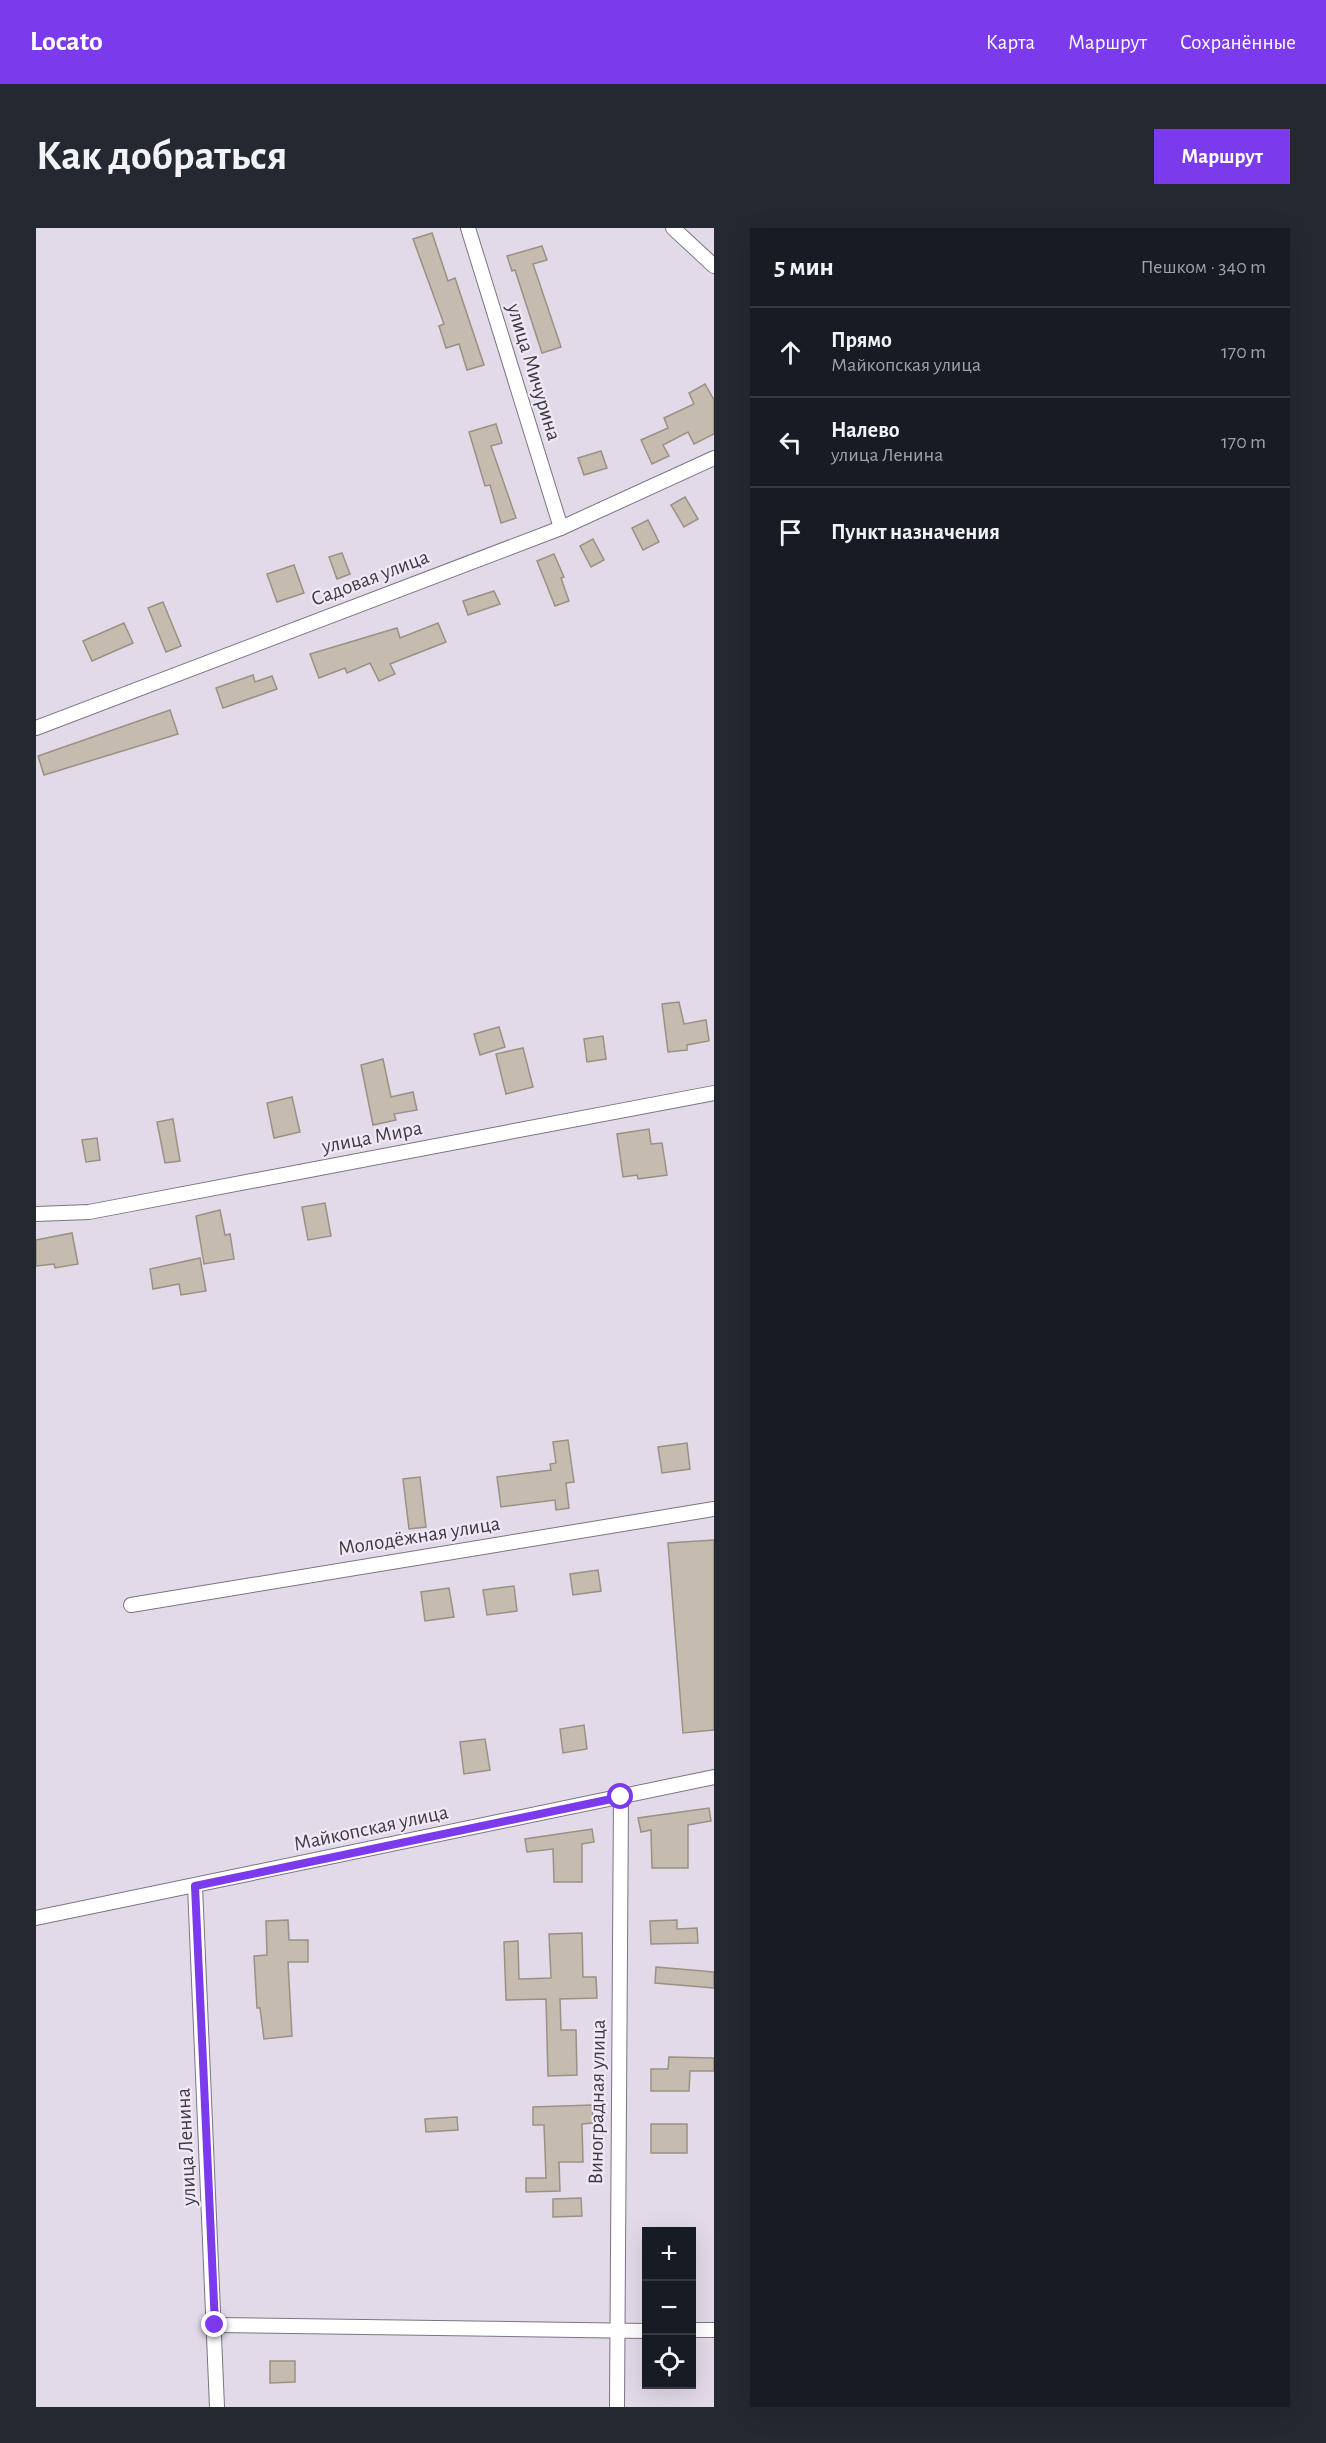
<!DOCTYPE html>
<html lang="ru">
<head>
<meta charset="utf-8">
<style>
	:root { --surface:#171b24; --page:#242831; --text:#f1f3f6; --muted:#9ea1a6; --line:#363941; --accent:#7c3aed }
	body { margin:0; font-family:"Alegreya Sans",sans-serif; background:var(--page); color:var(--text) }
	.controls { position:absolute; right:18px; bottom:18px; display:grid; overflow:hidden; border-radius:0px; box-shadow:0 6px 24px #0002 }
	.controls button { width:54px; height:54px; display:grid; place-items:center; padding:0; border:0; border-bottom:2px solid var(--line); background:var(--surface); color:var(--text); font:30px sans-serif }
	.stop { position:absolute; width:18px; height:18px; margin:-14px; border:4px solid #7c3aed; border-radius:50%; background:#fff }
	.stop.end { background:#7c3aed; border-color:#fff; box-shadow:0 2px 6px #0008 }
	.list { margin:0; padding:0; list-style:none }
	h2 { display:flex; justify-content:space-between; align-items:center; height:78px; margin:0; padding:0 24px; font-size:26px }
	h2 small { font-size:20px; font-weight:400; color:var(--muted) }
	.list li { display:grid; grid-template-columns:39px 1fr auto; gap:18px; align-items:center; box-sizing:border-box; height:90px; padding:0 24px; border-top:2px solid var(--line) }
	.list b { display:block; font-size:22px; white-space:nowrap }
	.list p { margin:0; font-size:20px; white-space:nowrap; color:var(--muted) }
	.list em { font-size:20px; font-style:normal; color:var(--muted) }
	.icon { flex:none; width:33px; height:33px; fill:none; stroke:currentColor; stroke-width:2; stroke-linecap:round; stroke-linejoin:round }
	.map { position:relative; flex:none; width:678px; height:2179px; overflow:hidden; border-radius:0px }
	header { display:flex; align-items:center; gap:36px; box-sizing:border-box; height:84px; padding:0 30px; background:var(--accent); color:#fff }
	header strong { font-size:28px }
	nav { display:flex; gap:33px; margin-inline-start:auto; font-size:21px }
	.intro { display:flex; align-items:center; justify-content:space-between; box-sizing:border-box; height:144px; padding:0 36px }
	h1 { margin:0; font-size:42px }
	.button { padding:15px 27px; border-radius:0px; background:var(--accent); color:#fff; font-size:21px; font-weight:700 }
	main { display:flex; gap:36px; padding:0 36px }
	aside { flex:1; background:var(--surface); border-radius:0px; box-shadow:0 6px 24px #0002 }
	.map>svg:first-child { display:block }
	.building { fill:#c5bbae; stroke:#9a9184; stroke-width:1.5 }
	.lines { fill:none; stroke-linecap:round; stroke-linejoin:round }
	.minor-casing { stroke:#7c7481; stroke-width:16 }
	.minor { stroke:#fff; stroke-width:14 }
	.route { stroke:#7c3aed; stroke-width:8 }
	.labels { text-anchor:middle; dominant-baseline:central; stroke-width:4.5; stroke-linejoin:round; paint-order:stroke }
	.street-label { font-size:21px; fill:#3f3b41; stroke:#f0e8f6 }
</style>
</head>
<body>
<header>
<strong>Locato</strong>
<nav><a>Карта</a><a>Маршрут</a><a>Сохранённые</a></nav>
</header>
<div class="intro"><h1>Как добраться</h1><a class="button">Маршрут</a></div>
<main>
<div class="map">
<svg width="678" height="2179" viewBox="0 0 678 2179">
	<rect width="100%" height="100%" fill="#e3dae9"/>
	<g class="building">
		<polygon points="396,5 412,53 419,50 448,137 431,142 423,116 410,120 403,98 408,96 377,11"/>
		<polygon points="506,18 511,32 497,36 525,119 506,125 479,42 476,43 471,28"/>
		<polygon points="669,156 678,172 678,206 658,216 652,204 627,217 633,228 616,236 605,212 632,200 628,190 658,176 653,165"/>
		<polygon points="460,196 466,215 455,218 480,290 465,295 454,257 449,258 433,204"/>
		<polygon points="565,223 571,240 548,247 542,230"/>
		<polygon points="649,269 662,291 648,299 635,277"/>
		<polygon points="612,292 623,314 607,322 596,300"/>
		<polygon points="557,311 568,332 555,339 544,318"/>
		<polygon points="306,325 314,346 301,351 293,329"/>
		<polygon points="518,326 528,349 525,350 533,373 519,378 501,333"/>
		<polygon points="258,337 268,365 241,374 231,346"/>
		<polygon points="458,363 464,376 432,387 427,373"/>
		<polygon points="127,374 145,418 130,424 112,380"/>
		<polygon points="88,395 97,415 56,433 47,413"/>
		<polygon points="402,395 410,414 354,436 359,446 343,453 334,435 311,445 309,440 283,450 274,426 361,400 364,410"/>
		<polygon points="217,447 219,454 236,448 241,461 187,480 180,460"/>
		<polygon points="134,482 142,506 8,547 2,528"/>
		<polygon points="643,774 648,796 670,792 673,813 651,817 651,822 632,824 626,776"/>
		<polygon points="463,799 469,819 444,827 438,806"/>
		<polygon points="567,808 570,831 551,834 548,811"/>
		<polygon points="487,820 497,859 470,866 460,826"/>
		<polygon points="347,831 355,869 377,864 381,882 358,886 360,892 337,897 325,837"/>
		<polygon points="256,869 264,904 238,910 231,875"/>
		<polygon points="137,891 144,933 129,935 121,894"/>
		<polygon points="613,901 615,916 626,915 631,947 602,951 601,947 587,949 581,906"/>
		<polygon points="61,910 64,932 50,934 46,912"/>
		<polygon points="289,975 295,1008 272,1012 266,979"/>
		<polygon points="184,982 189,1007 194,1006 198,1031 168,1036 160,988"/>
		<polygon points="36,1005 42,1036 19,1040 18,1036 0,1038 0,1012"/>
		<polygon points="164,1030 170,1063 145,1067 143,1056 117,1061 114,1041"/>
		<polygon points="532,1212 538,1254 530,1255 533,1280 520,1282 519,1272 465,1279 461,1249 515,1242 514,1236 520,1235 517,1214"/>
		<polygon points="651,1215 654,1241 626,1245 622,1219"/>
		<polygon points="384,1249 390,1299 373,1301 367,1251"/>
		<polygon points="678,1312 678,1502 647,1505 632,1315"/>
		<polygon points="562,1342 565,1363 537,1367 534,1346"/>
		<polygon points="478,1358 481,1383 451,1387 447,1362"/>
		<polygon points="413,1360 418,1389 389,1393 385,1364"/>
		<polygon points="548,1497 551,1521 527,1525 524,1501"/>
		<polygon points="449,1511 454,1542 428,1546 424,1514"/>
		<polygon points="673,1580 675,1593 652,1597 652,1640 616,1640 615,1602 605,1604 602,1590"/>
		<polygon points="556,1601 558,1614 546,1616 546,1654 518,1654 517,1621 491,1624 489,1611"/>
		<polygon points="252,1692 253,1712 272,1712 272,1734 252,1734 256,1808 228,1811 224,1780 221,1780 218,1728 231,1727 230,1693"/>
		<polygon points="641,1692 641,1701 661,1700 662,1715 615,1716 614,1693"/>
		<polygon points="546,1705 547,1749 560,1749 561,1770 524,1771 525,1802 540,1802 541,1847 512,1848 510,1771 470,1772 468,1714 482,1713 483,1751 515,1750 513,1706"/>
		<polygon points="620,1739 678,1744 678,1760 619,1755"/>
		<polygon points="633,1829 678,1830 678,1843 654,1843 653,1863 615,1863 615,1841 632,1841"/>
		<polygon points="556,1877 557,1895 546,1896 547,1934 523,1934 524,1963 490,1964 490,1950 510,1950 508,1897 497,1897 497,1879"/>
		<polygon points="421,1889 422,1902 390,1904 389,1891"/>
		<rect x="615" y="1896" width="36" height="29"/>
		<polygon points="545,1970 546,1988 517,1989 517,1971"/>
		<polygon points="234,2133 259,2133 259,2154 234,2155"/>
	</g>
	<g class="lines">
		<defs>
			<g id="minor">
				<polyline points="432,0 525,300"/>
				<polyline points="637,0 678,38"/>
				<polyline points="0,500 525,300 678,230"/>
				<polyline points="0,986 53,984 678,865"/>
				<polyline points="95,1377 678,1281"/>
				<polyline points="159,1658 181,2179"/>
				<polyline points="0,1690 678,1549"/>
				<polyline points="179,2097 610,2103"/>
				<polyline points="656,2102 678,2102"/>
				<polyline points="581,2179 585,1569"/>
			</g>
		</defs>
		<use href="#minor" class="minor-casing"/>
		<use href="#minor" class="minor"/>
	</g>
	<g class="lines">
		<polyline class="route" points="179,2097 159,1658 585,1569"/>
	</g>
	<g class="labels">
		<g class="street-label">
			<text transform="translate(498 144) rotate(73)">улица Мичурина</text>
			<text transform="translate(334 350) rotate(-21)">Садовая улица</text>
			<text transform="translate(336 909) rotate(-11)">улица Мира</text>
			<text transform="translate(383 1308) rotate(-9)">Молодёжная улица</text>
			<text transform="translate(335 1600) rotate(-12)">Майкопская улица</text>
			<text transform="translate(561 1874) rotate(-89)">Виноградная улица</text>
			<text transform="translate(150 1919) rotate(-93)">улица Ленина</text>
		</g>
	</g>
</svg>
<div class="controls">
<button>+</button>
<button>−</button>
<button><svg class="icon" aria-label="locate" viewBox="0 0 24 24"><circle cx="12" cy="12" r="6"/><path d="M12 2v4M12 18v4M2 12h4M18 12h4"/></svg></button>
</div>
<div class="stop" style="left:585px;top:1569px"></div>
<div class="stop end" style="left:179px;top:2097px"></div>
</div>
<aside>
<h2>5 мин<small>Пешком · 340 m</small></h2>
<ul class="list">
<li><svg class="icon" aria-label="ahead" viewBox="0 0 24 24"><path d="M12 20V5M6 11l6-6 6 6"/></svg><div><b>Прямо</b><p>Майкопская улица</p></div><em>170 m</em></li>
<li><svg class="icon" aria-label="left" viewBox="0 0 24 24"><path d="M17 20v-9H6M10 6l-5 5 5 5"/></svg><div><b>Налево</b><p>улица Ленина</p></div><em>170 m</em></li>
<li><svg class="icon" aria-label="arrive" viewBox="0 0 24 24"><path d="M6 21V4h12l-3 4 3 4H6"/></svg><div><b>Пункт назначения</b></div></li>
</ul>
</aside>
</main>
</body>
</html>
